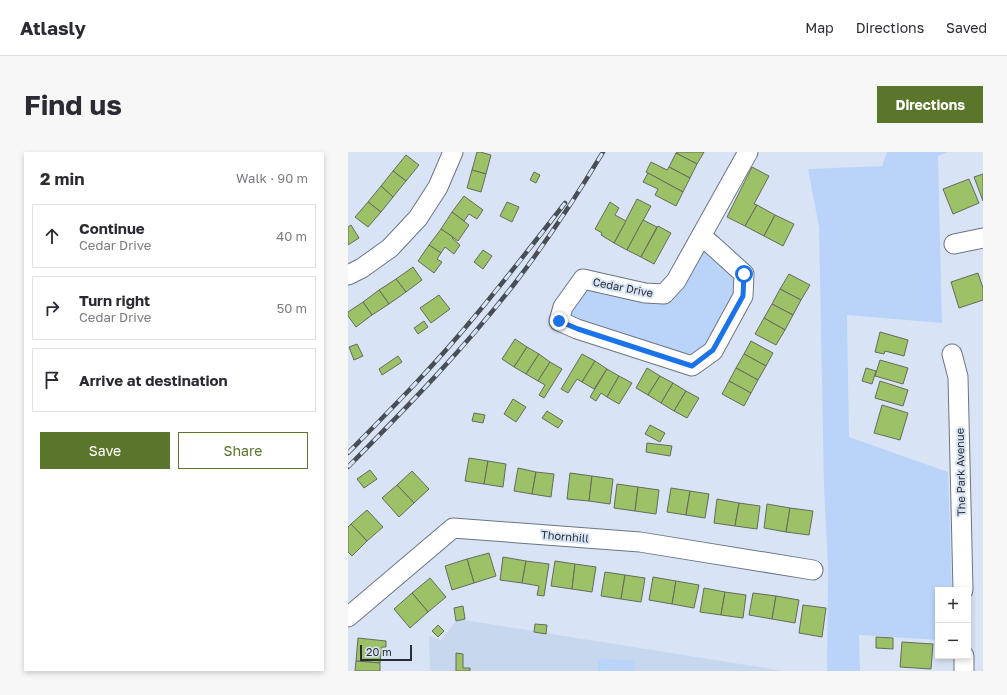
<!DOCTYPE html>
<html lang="en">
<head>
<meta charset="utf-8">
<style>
	:root { --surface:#fff; --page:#f7f7f7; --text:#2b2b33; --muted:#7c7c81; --line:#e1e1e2; --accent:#59762b }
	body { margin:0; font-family:"Golos Text",sans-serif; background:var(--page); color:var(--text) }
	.controls { position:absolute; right:12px; bottom:12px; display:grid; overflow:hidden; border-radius:0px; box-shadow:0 2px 6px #0003 }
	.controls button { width:36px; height:36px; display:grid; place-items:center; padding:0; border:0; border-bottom:1px solid var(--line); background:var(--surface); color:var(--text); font:20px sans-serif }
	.scale { position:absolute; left:12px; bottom:10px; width:52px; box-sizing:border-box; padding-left:4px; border:2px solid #292d34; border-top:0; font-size:11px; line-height:14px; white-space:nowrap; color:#292d34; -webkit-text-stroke:3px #d8e4f5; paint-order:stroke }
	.stop { position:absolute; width:12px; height:12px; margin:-9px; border:3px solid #1a73e8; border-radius:50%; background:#fff }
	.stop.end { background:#1a73e8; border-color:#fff; box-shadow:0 1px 4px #0008 }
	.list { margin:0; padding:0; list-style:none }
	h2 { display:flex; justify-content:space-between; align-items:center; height:52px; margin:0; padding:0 16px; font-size:17px }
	h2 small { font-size:13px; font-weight:400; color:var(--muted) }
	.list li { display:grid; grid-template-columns:26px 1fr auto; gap:12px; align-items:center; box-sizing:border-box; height:64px; margin:0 8px 8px; padding:0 8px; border:1px solid var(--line); border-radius:0px }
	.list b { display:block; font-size:15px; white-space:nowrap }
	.list p { margin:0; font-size:13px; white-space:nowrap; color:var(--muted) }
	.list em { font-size:13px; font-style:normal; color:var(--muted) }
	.actions { display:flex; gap:8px; padding:12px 16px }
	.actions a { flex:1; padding:9px 0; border:1px solid var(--accent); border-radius:0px; text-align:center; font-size:14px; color:var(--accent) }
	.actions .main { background:var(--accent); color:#fff }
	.icon { flex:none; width:22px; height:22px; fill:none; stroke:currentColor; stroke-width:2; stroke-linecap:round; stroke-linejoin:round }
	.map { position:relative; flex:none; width:635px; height:519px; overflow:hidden; border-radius:0px }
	header { display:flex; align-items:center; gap:24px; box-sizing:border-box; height:56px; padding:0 20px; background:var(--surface); border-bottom:1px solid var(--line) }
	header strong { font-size:19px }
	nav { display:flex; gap:22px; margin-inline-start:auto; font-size:14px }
	.intro { display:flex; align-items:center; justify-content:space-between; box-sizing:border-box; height:96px; padding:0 24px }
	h1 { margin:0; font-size:28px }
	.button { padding:10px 18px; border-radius:0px; background:var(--accent); color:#fff; font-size:14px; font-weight:700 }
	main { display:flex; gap:24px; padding:0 24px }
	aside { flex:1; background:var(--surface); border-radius:0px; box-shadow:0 2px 6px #0003 }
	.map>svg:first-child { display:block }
	.built { fill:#c7d8ee }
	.green { fill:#bad4f9 }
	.building { fill:#9cc167; stroke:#646c5c }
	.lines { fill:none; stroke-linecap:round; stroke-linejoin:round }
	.minor-casing { stroke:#6b7584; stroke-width:21 }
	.minor { stroke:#fff; stroke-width:19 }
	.rail-casing { stroke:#484d56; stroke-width:4.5 }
	.rail { stroke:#d8e4f5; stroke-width:3; stroke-dasharray:9; stroke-linecap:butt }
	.route { stroke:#1a73e8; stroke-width:5 }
	.labels { text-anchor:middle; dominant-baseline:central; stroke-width:4; stroke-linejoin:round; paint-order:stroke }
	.street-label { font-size:11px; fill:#292d34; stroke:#d8e4f5 }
</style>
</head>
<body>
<header>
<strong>Atlasly</strong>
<nav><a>Map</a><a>Directions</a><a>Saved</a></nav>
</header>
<div class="intro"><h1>Find us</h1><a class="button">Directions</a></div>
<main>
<aside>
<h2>2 min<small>Walk · 90 m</small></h2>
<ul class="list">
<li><svg class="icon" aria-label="ahead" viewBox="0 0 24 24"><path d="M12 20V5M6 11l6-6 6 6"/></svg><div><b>Continue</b><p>Cedar Drive</p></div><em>40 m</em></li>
<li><svg class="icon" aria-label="right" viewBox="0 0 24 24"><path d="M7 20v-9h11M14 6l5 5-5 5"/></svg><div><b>Turn right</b><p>Cedar Drive</p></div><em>50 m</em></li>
<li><svg class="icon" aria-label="arrive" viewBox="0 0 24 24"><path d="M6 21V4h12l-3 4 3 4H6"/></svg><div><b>Arrive at destination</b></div></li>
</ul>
<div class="actions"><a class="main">Save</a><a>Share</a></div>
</aside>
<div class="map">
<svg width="635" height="519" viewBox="0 0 635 519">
	<rect width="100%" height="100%" fill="#d8e4f5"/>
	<polygon class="built" points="110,467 436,519 82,519 81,484 93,488"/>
	<g class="green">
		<polygon points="539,0 600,0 590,4 594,171 499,163 501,285 600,320 604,438 590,438 590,488 511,483 512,519 479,519 480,416 476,336 471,75 460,17 534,14"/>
		<polygon points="354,91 391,126 389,143 359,196 343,207 217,166 238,131 299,146"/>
		<polygon points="250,507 287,508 287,519 250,519"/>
	</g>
	<g class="building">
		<polygon points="129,0 132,0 143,3 138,22 124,18"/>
		<polygon points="329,0 356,0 349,12 328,1"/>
		<polygon points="328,1 349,12 342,26 321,15"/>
		<polygon points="58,3 71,13 58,29 45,19"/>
		<polygon points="303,10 319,18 321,15 342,26 335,40 298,20"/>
		<polygon points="404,15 421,24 406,52 409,53 397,74 379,65"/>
		<polygon points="124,18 138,22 133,40 119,36"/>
		<polygon points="45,19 58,29 45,45 33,34"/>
		<polygon points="186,20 192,23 188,31 182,28"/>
		<polygon points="300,21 335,40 328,54 307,43 310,37 295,30"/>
		<polygon points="635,22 635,49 626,25"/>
		<polygon points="621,27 631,51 605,62 595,37"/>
		<polygon points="33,34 45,45 33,60 20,50"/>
		<polygon points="116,44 135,58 129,67 121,62 116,69 104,60"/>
		<polygon points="289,47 303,54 279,98 266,91"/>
		<polygon points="20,50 33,60 20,75 7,65"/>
		<polygon points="159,50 171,55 164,70 152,64"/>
		<polygon points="262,50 271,56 267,63 278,69 266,91 253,83 254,81 247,77"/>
		<polygon points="409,53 427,63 416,84 397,74"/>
		<polygon points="104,60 121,73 110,89 93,77"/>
		<polygon points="427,63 446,72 435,94 416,84"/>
		<polygon points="295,68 309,75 293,105 279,98"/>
		<polygon points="3,73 11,86 0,93 0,75"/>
		<polygon points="310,74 323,81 306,112 293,105"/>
		<polygon points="93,77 105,85 104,86 112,93 106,102 97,95 93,101 81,93"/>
		<polygon points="81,93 93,101 89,107 94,110 86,121 70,109"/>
		<polygon points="135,98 144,104 135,117 126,110"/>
		<polygon points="65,115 74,128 58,140 48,127"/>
		<polygon points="630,121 635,136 635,148 611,156 603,130"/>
		<polygon points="441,122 462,133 453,148 432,137"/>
		<polygon points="48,127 58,140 41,152 31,138"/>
		<polygon points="432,137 453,148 445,163 424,152"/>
		<polygon points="31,138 41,152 24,163 15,150"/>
		<polygon points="91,143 102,157 83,171 72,156"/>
		<polygon points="15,150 24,163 8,175 0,164 0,160"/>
		<polygon points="424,152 445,163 437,178 416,166"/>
		<polygon points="416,166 437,178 428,193 407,182"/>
		<polygon points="76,169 80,175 70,182 66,176"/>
		<polygon points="532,180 560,188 556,204 537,199 536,202 527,200"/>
		<polygon points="167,187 179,195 166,215 154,207"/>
		<polygon points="403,189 425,201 418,214 396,202"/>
		<polygon points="9,192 15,204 6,208 1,195"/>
		<polygon points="179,195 191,202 178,222 166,215"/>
		<polygon points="191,202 202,210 190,229 178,222"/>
		<polygon points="234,202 247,209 234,230 229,227 220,241 213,237"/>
		<polygon points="396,202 418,214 410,228 388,216"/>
		<polygon points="50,204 54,210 34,223 31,217"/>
		<polygon points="532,208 560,216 555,232 527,224"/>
		<polygon points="247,209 259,217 246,237 234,230"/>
		<polygon points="202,210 214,217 196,246 191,243 197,233 190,229"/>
		<polygon points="299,216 312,224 300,243 288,236"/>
		<polygon points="388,216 410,228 403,241 381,229"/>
		<polygon points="518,216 528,219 524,232 514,229"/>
		<polygon points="259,217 271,224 259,245 253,241 248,249 242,245"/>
		<polygon points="271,224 284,231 271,252 259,245"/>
		<polygon points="312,224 325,231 313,251 300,243"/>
		<polygon points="381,229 403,241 396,254 374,242"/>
		<polygon points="532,229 560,238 555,254 527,246"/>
		<polygon points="325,231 338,239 326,259 313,251"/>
		<polygon points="338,239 351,246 339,266 326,259"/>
		<polygon points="165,247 178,255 168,270 156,262"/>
		<polygon points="534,253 560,261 552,288 526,281"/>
		<polygon points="199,259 215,269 210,276 194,266"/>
		<polygon points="126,261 137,263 135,271 124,269"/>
		<polygon points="302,273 317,281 312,290 297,282"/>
		<polygon points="299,291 324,294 322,304 298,300"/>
		<polygon points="121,306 140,309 136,332 117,329"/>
		<polygon points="140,309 158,312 155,335 136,332"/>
		<polygon points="170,316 188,320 184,342 166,339"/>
		<polygon points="22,318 29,327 16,336 9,327"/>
		<polygon points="64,319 81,337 66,351 49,333"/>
		<polygon points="188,320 206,322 203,345 184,342"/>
		<polygon points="222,321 244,324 241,349 219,347"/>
		<polygon points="244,324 265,327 262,352 241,349"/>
		<polygon points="269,332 290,335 287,359 266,356"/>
		<polygon points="49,333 66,351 51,365 34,346"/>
		<polygon points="290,335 311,338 308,362 287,359"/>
		<polygon points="323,336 342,339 338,363 319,360"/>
		<polygon points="342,339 361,342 357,366 338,363"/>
		<polygon points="369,347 391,351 387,374 366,371"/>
		<polygon points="391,351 412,354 409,377 387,374"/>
		<polygon points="419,352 442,356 438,380 416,376"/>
		<polygon points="442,356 465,359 461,383 438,380"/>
		<polygon points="19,358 35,375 19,389 3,372"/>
		<polygon points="3,372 19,389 4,404 0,400 0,375"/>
		<polygon points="141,401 148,424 126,431 119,407"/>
		<polygon points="155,405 178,409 174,431 152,428"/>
		<polygon points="119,407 126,431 104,438 97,414"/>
		<polygon points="178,409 201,412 196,444 189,443 191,434 174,431"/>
		<polygon points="207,409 227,412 224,437 203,434"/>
		<polygon points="227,412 248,415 244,440 224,437"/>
		<polygon points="257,420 277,423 273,447 253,444"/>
		<polygon points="277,423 297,426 293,450 273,447"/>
		<polygon points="305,425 328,429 324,452 301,448"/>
		<polygon points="82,426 98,445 80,460 64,441"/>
		<polygon points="328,429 351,433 346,456 324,452"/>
		<polygon points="356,436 377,440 373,463 352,460"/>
		<polygon points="377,440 398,443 395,466 373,463"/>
		<polygon points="64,441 80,460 62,476 46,457"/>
		<polygon points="405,441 428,444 424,467 401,463"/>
		<polygon points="428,444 451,448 447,471 424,467"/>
		<polygon points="455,453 478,456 474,485 451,481"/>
		<polygon points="115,454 117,467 108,469 106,456"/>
		<polygon points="187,472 199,473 198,482 186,480"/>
		<polygon points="90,473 96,479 90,485 84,479"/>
		<polygon points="528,485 545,486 545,497 528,496"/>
		<polygon points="10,486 38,489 38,495 34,495 32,511 8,509"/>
		<polygon points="554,490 585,492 583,517 552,515"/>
		<polygon points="108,501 115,502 115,516 122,516 122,519 108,519"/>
		<polygon points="8,509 32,511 32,519 7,519"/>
	</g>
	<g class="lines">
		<defs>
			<g id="minor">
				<polyline points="353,84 364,93 396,122 395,144 365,199 344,214 229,177 211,169 215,155 235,127 297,141 316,142 328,129 400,0"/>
				<polyline points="606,92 635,86"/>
				<polyline points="0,123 14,116 42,96 70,66 90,35 105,0"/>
				<polyline points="604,202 610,225 615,438"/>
				<polyline points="0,465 105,376 292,390 465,418"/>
				<polyline points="616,504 616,519"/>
			</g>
		</defs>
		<use href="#minor" class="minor-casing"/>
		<use href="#minor" class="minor"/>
		<defs>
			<g id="rail">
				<path d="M0,301C42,258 84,216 122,170C155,131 186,91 217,51"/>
				<path d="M0,315C58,256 116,197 167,131C199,89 228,45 255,0"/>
			</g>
		</defs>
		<use href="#rail" class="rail-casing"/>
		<use href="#rail" class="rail"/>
	</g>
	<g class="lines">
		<polyline class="route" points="211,169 230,177 344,214 365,198 395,144 396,122"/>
	</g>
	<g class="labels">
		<g class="street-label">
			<text transform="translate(275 135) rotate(11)">Cedar Drive</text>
			<text transform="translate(612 320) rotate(-91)">The Park Avenue</text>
			<text transform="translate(217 384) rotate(5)">Thornhill</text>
		</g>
	</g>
</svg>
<div class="controls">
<button>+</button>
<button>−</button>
</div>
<div class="scale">20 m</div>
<div class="stop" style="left:396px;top:122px"></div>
<div class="stop end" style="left:211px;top:169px"></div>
</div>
</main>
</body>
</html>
